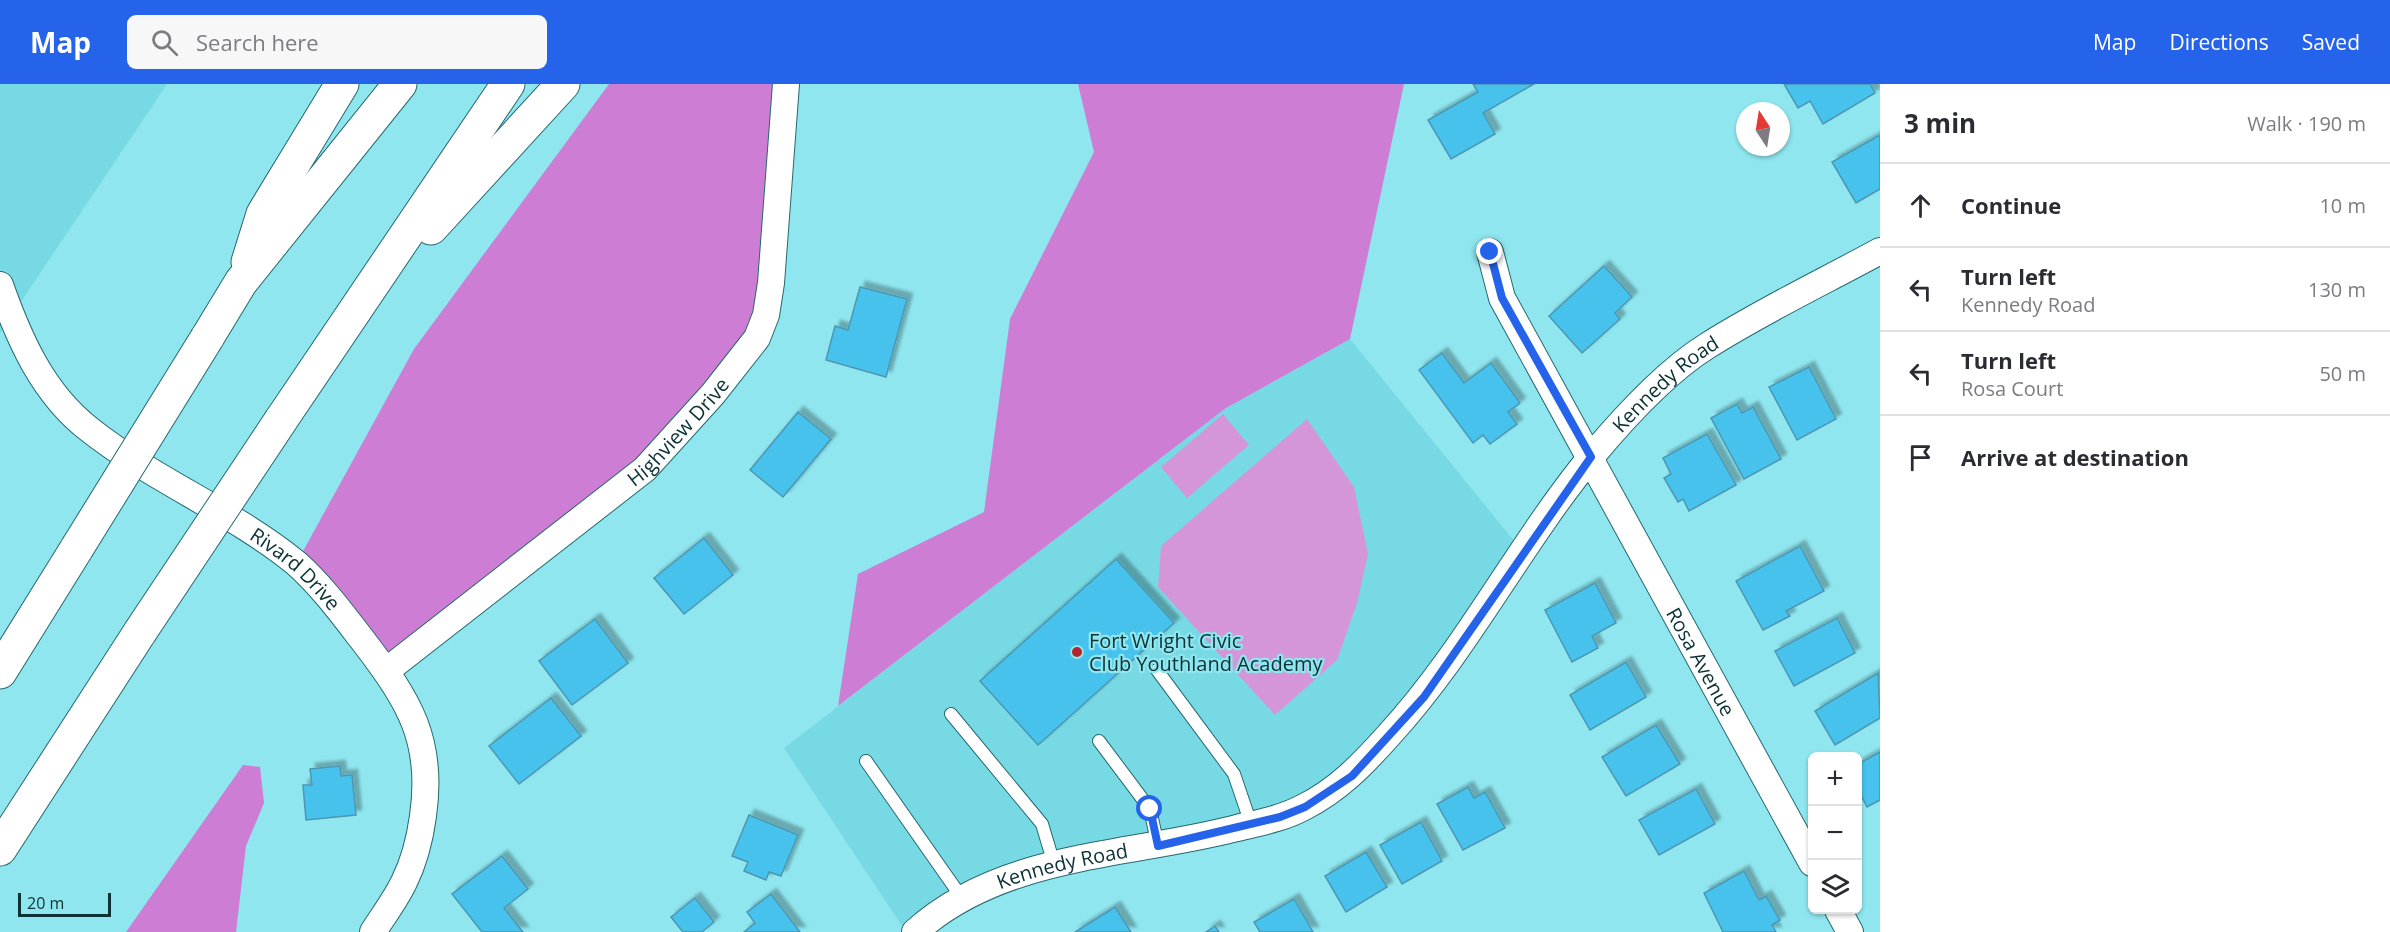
<!DOCTYPE html>
<html lang="en">
<head>
<meta charset="utf-8">
<style>
	:root { --surface:#fff; --page:#f7f7f7; --text:#2b2b33; --muted:#7c7c81; --line:#e1e1e2; --accent:#2563eb }
	body { margin:0; font-family:"Open Sans",sans-serif; background:var(--page); color:var(--text) }
	.controls { position:absolute; right:18px; bottom:18px; display:grid; overflow:hidden; border-radius:9px; box-shadow:0 2px 4px #0004 }
	.controls button { width:54px; height:54px; display:grid; place-items:center; padding:0; border:0; border-bottom:2px solid var(--line); background:var(--surface); color:var(--text); font:30px sans-serif }
	.compass { position:absolute; left:1736px; top:18px; width:54px; height:54px; border-radius:50%; background:var(--surface); box-shadow:0 2px 4px #0004; rotate:348deg }
	.scale { position:absolute; left:18px; bottom:15px; width:93px; box-sizing:border-box; padding-left:6px; border:3px solid #0c3236; border-top:0; font-size:16px; line-height:21px; white-space:nowrap; color:#0c3236; -webkit-text-stroke:4px #8fe6ef; paint-order:stroke }
	.stop { position:absolute; width:18px; height:18px; margin:-14px; border:4px solid #2563eb; border-radius:50%; background:#fff }
	.stop.end { background:#2563eb; border-color:#fff; box-shadow:0 2px 6px #0008 }
	.list { margin:0; padding:0; list-style:none }
	h2 { display:flex; justify-content:space-between; align-items:center; height:78px; margin:0; padding:0 24px; font-size:26px }
	h2 small { font-size:20px; font-weight:400; color:var(--muted) }
	.list li { display:grid; grid-template-columns:39px 1fr auto; gap:18px; align-items:center; box-sizing:border-box; height:84px; padding:0 24px; border-top:2px solid var(--line) }
	.list b { display:block; font-size:22px; white-space:nowrap }
	.list p { margin:0; font-size:20px; white-space:nowrap; color:var(--muted) }
	.list em { font-size:20px; font-style:normal; color:var(--muted) }
	.icon { flex:none; width:33px; height:33px; fill:none; stroke:currentColor; stroke-width:2; stroke-linecap:round; stroke-linejoin:round }
	.map { position:relative; flex:none; width:1880px; height:848px; overflow:hidden }
	header { display:flex; align-items:center; gap:36px; box-sizing:border-box; height:84px; padding:0 30px; background:var(--accent); color:#fff }
	header strong { font-size:28px }
	nav { display:flex; gap:33px; margin-inline-start:auto; font-size:21px }
	.search { width:420px; height:54px; background:var(--page); display:flex; align-items:center; gap:15px; box-sizing:border-box; padding:0 21px; border-radius:9px; color:var(--muted); font-size:22px }
	main { display:flex }
	aside { flex:1; background:var(--surface) }
	.map>svg:first-child { display:block }
	.built { fill:#77d9e3 }
	.green { fill:#d496d8 }
	.forest { fill:#ce7dd5 }
	.building { fill:#47c2ec; stroke:#4c97b2; stroke-width:1.5; filter:url(#shadow) }
	.lines { fill:none; stroke-linecap:round; stroke-linejoin:round }
	.service-casing { stroke:#246970; stroke-width:14 }
	.minor-casing { stroke:#246970; stroke-width:28 }
	.motorway-casing { stroke:#246970; stroke-width:35 }
	.service { stroke:#fff; stroke-width:12 }
	.minor { stroke:#fff; stroke-width:26 }
	.motorway { stroke:#fff; stroke-width:33 }
	.motorway-bridge-casing { stroke:#246970; stroke-width:35; stroke-linecap:butt }
	.motorway-bridge { stroke:#fff; stroke-width:33 }
	.route { stroke:#2563eb; stroke-width:8 }
	.poi-dot { fill:#b6252c; stroke:#8fe6ef; stroke-width:2 }
	.labels { text-anchor:middle; dominant-baseline:central; stroke-width:4.5; stroke-linejoin:round; paint-order:stroke }
	.street-label { font-size:20px; fill:#0c3236; stroke:#8fe6ef }
	.poi-label { font-size:20px; fill:#0c3236; stroke:#8fe6ef; text-anchor:start }
</style>
</head>
<body>
<header>
<strong>Map</strong>
<div class="search"><svg class="icon" aria-label="search" viewBox="0 0 24 24"><circle cx="10" cy="10" r="6"/><path d="M15 15l6 6"/></svg>Search here</div>
<nav><a>Map</a><a>Directions</a><a>Saved</a></nav>
</header>
<main>
<div class="map">
<svg width="1880" height="848" viewBox="0 0 1880 848">
	<defs>
		<filter id="shadow"><feDropShadow dx="5.5" dy="-5.5" stdDeviation="1.5" flood-color="#0004"/></filter>
	</defs>
	<rect width="100%" height="100%" fill="#8fe6ef"/>
	<g class="built">
		<polygon points="0,0 167,0 0,249"/>
		<polygon points="1350,255 1523,468 1468,552 1305,723 1054,780 906,848 784,664 1226,324"/>
	</g>
	<g class="green">
		<polygon points="1223,330 1249,361 1187,414 1161,383"/>
		<polygon points="1307,335 1354,403 1368,470 1357,519 1337,576 1275,631 1158,503 1161,462"/>
	</g>
	<g class="forest">
		<polygon points="609,0 786,0 766,231 679,345 386,587 296,480 414,265"/>
		<polygon points="1078,0 1404,0 1350,255 1226,324 838,622 858,490 984,428 1010,235 1094,68"/>
		<polygon points="243,681 260,683 264,719 246,762 236,848 126,848"/>
	</g>
	<g class="building">
		<polygon points="1473,0 1534,0 1483,29 1495,50 1451,75 1428,36 1478,8"/>
		<polygon points="1784,0 1870,0 1875,9 1823,40 1810,17 1798,24"/>
		<polygon points="1880,51 1880,105 1856,119 1832,78"/>
		<polygon points="1604,182 1632,213 1615,229 1620,235 1582,269 1549,232"/>
		<polygon points="860,203 907,215 886,293 826,276 835,242 848,246"/>
		<polygon points="1442,269 1464,299 1491,279 1520,319 1508,328 1517,340 1490,360 1483,351 1473,359 1419,286"/>
		<polygon points="1809,283 1836,335 1797,356 1769,303"/>
		<polygon points="1737,320 1742,329 1753,323 1781,375 1744,395 1711,334"/>
		<polygon points="798,328 831,355 783,413 750,386"/>
		<polygon points="1707,350 1736,401 1689,427 1683,415 1678,418 1664,394 1671,390 1663,374"/>
		<polygon points="704,454 733,491 684,530 654,494"/>
		<polygon points="1800,462 1824,507 1786,527 1790,532 1763,546 1736,497"/>
		<polygon points="1116,475 1174,539 1038,661 980,597"/>
		<polygon points="1595,499 1616,539 1592,552 1598,564 1572,578 1545,526"/>
		<polygon points="1837,534 1855,569 1794,602 1775,567"/>
		<polygon points="595,535 628,579 572,621 539,577"/>
		<polygon points="1626,578 1646,613 1590,646 1570,611"/>
		<polygon points="1878,589 1880,634 1835,661 1815,627"/>
		<polygon points="551,614 581,652 519,700 489,662"/>
		<polygon points="1656,641 1680,680 1626,712 1602,673"/>
		<polygon points="1880,668 1880,716 1867,723 1858,705 1858,680"/>
		<polygon points="340,682 341,692 352,691 356,731 306,736 303,701 312,701 310,685"/>
		<polygon points="1468,703 1474,714 1485,708 1505,744 1463,766 1437,720"/>
		<polygon points="1696,705 1715,740 1659,771 1639,736"/>
		<polygon points="749,731 798,751 781,792 769,788 766,796 744,787 748,778 732,772"/>
		<polygon points="1421,738 1442,777 1402,800 1380,761"/>
		<polygon points="1366,768 1387,803 1346,828 1325,792"/>
		<polygon points="502,772 528,805 504,824 523,848 482,848 452,810"/>
		<polygon points="1744,787 1759,816 1766,812 1780,836 1772,841 1776,848 1723,848 1704,809"/>
		<polygon points="771,810 800,848 744,848 755,839 747,828"/>
		<polygon points="695,814 714,838 702,848 683,848 671,833"/>
		<polygon points="1294,815 1313,848 1260,848 1254,838"/>
		<polygon points="1115,823 1131,848 1075,848"/>
		<polygon points="1215,842 1219,848 1206,848"/>
	</g>
	<g class="lines">
		<defs>
			<g id="service">
				<polyline points="1157,586 1234,690 1251,740"/>
				<polyline points="951,630 1042,740 1054,780"/>
				<polyline points="1099,657 1150,725 1158,762"/>
				<polyline points="866,677 962,814"/>
			</g>
			<g id="minor">
				<path id="s1" d="M1490,168L1502,214L1812,779"/>
				<path id="s2" d="M0,201C19,255 43,310 90,346C152,395 235,429 296,479C322,502 343,531 364,558C409,617 434,656 423,732C420,754 414,778 404,798C396,815 383,832 373,848"/>
				<path id="s3" d="M386,587L645,385L713,310L757,254L766,231L771,199L786,0"/>
				<polyline points="1838,826 1850,848"/>
				<path id="s4" d="M915,848C1001,770 1127,772 1233,745C1257,739 1282,735 1304,723C1338,706 1363,680 1388,652C1467,566 1518,462 1591,373C1621,337 1667,287 1707,262C1762,227 1823,198 1880,167"/>
			</g>
			<g id="motorway">
				<polyline points="431,144 563,0"/>
				<polyline points="248,178 263,130 342,0"/>
				<polyline points="207,254 241,198 400,0"/>
				<polyline points="281,336 508,0"/>
				<polyline points="0,588 77,464"/>
				<polyline points="0,765 140,548"/>
			</g>
		</defs>
		<use href="#service" class="service-casing"/>
		<use href="#minor" class="minor-casing"/>
		<use href="#motorway" class="motorway-casing"/>
		<use href="#service" class="service"/>
		<use href="#minor" class="minor"/>
		<use href="#motorway" class="motorway"/>
		<defs>
			<g id="motorway-bridge">
				<polyline points="77,464 207,254"/>
				<polyline points="140,548 281,336"/>
			</g>
		</defs>
		<use href="#motorway-bridge" class="motorway-bridge-casing"/>
		<use href="#motorway-bridge" class="motorway-bridge"/>
	</g>
	<g class="lines">
		<polyline class="route" points="1150,725 1158,762 1280,733 1305,723 1352,692 1424,613 1591,373 1502,214 1490,168"/>
	</g>
	<circle class="poi-dot" cx="1077" cy="568" r="6"/>
	<g class="labels">
		<g class="street-label">
			<text stroke="none"><textPath href="#s4" startOffset="974">Kennedy Road</textPath></text>
			<text stroke="none"><textPath href="#s3" startOffset="378">Highview Drive</textPath></text>
			<text stroke="none"><textPath href="#s2" startOffset="422">Rivard Drive</textPath></text>
			<text stroke="none"><textPath href="#s1" startOffset="462">Rosa Avenue</textPath></text>
			<text stroke="none"><textPath href="#s4" startOffset="164">Kennedy Road</textPath></text>
		</g>
		<g class="poi-label">
			<text x="1089" y="556">Fort Wright Civic<tspan x="1089" dy="23">Club Youthland Academy</tspan></text>
		</g>
	</g>
</svg>
<div class="controls">
<button>+</button>
<button>−</button>
<button><svg class="icon" aria-label="layers" viewBox="0 0 24 24"><path d="M12 4l9 5-9 5-9-5zM3 14l9 5 9-5"/></svg></button>
</div>
<svg class="compass" viewBox="-18 -18 36 36"><path d="M0-13l5 13h-10z" fill="#e53935"/><path d="M0 13l5-13h-10z" fill="#7c7c81"/></svg>
<div class="scale">20 m</div>
<div class="stop" style="left:1150px;top:725px"></div>
<div class="stop end" style="left:1490px;top:168px"></div>
</div>
<aside>
<h2>3 min<small>Walk · 190 m</small></h2>
<ul class="list">
<li><svg class="icon" aria-label="ahead" viewBox="0 0 24 24"><path d="M12 20V5M6 11l6-6 6 6"/></svg><div><b>Continue</b></div><em>10 m</em></li>
<li><svg class="icon" aria-label="left" viewBox="0 0 24 24"><path d="M17 20v-9H6M10 6l-5 5 5 5"/></svg><div><b>Turn left</b><p>Kennedy Road</p></div><em>130 m</em></li>
<li><svg class="icon" aria-label="left" viewBox="0 0 24 24"><path d="M17 20v-9H6M10 6l-5 5 5 5"/></svg><div><b>Turn left</b><p>Rosa Court</p></div><em>50 m</em></li>
<li><svg class="icon" aria-label="arrive" viewBox="0 0 24 24"><path d="M6 21V4h12l-3 4 3 4H6"/></svg><div><b>Arrive at destination</b></div></li>
</ul>
</aside>
</main>
</body>
</html>
